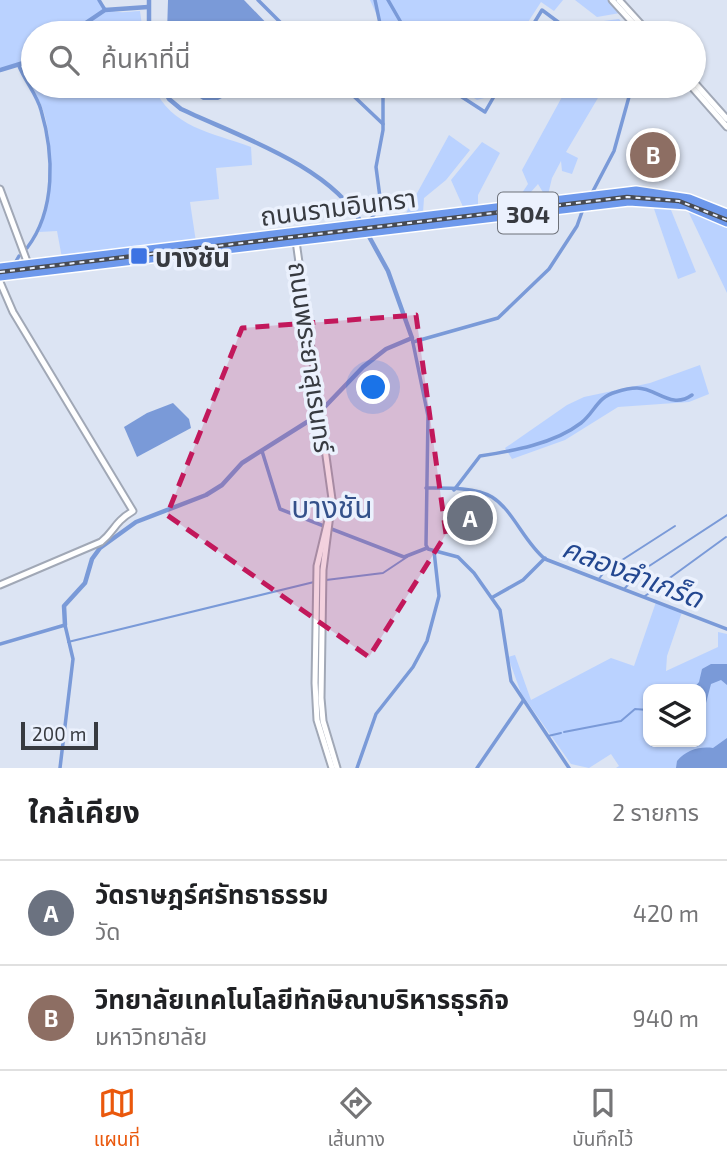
<!DOCTYPE html>
<html lang="th">
<head>
<meta charset="utf-8">
<style>
	:root { --surface:#fff; --page:#f6f6f6; --text:#202124; --muted:#757577; --line:#e0e0e0; --accent:#ea580c }
	body { margin:0; font-family:"Exo 2","Noto Sans Thai",sans-serif; background:var(--page); color:var(--text) }
	.controls { position:absolute; right:21px; bottom:21px; display:grid; overflow:hidden; border-radius:14px; box-shadow:0 2px 5px #0004 }
	.controls button { width:63px; height:63px; display:grid; place-items:center; padding:0; border:0; border-bottom:2px solid var(--line); background:var(--surface); color:var(--text); font:35px sans-serif }
	.scale { position:absolute; left:21px; bottom:18px; width:77px; box-sizing:border-box; padding-left:7px; border:4px solid #373a40; border-top:0; font-size:19px; line-height:24px; white-space:nowrap; color:#373a40; -webkit-text-stroke:5px #ebf1fd; paint-order:stroke }
	.you { position:absolute; left:374px; top:388px; width:24px; height:24px; margin:-18px; border:5px solid #fff; border-radius:50%; background:#1a73e8; box-shadow:0 0 0 10px #1a73e833 }
	.badge { display:grid; place-items:center; width:46px; height:46px; border-radius:50%; background:var(--accent); color:#fff; font-size:23px; font-weight:700 }
	.pin { position:absolute; translate:-50% -50%; border:4px solid #fff; box-shadow:0 2px 7px #0006 }
	.list { margin:0; padding:0; list-style:none }
	h2 { display:flex; justify-content:space-between; align-items:center; height:91px; margin:0; padding:0 28px; font-size:30px }
	h2 small { font-size:23px; font-weight:400; color:var(--muted) }
	.list li { display:grid; grid-template-columns:46px 1fr auto; gap:21px; align-items:center; box-sizing:border-box; height:105px; padding:0 28px; border-top:2px solid var(--line) }
	.list b { display:block; font-size:26px; white-space:nowrap }
	.list p { margin:0; font-size:23px; white-space:nowrap; color:var(--muted) }
	.list em { font-size:23px; font-style:normal; color:var(--muted) }
	.icon { flex:none; width:38px; height:38px; fill:none; stroke:currentColor; stroke-width:2; stroke-linecap:round; stroke-linejoin:round }
	.map { position:relative; flex:none; width:727px; height:768px; overflow:hidden }
	.search { position:absolute; background:var(--surface); box-shadow:0 2px 5px #0004; left:21px; right:21px; top:21px; height:77px; display:flex; align-items:center; gap:18px; box-sizing:border-box; padding:0 24px; border-radius:38px; color:var(--muted); font-size:26px }
	.sheet { height:301px; background:var(--surface) }
	nav { display:flex; justify-content:space-around; align-items:center; box-sizing:border-box; height:98px; border-top:2px solid var(--line); background:var(--surface); font-size:19px; color:var(--muted) }
	nav a { display:grid; justify-items:center; gap:4px }
	nav .on { color:var(--accent) }
	.map>svg:first-child { display:block }
	.green { fill:#bad2ff; fill-rule:evenodd }
	.water { fill:#7a9ad8 }
	.lines { fill:none; stroke-linecap:round; stroke-linejoin:round }
	.stream { stroke:#7a9ad8; stroke-width:2 }
	.canal { stroke:#7a9ad8; stroke-width:3.5 }
	.river { stroke:#7a9ad8; stroke-width:4.5 }
	.secondary-casing { stroke:#a1a8b6; stroke-width:9 }
	.highway-casing { stroke:#fff; stroke-width:12 }
	.secondary { stroke:#fff; stroke-width:5 }
	.highway { stroke:#6e99ec; stroke-width:9 }
	.rail-casing { stroke:#484b52; stroke-width:4.5 }
	.rail { stroke:#ebf1fd; stroke-width:2; stroke-dasharray:5; stroke-linecap:butt }
	.marked { fill:#c2185b; fill-opacity:0.2; stroke:#c2185b; stroke-width:5; stroke-dasharray:14 9; stroke-linejoin:round }
	.poi-dot { fill:#3d73e3; stroke:#ebf1fd; stroke-width:2.5 }
	.labels { text-anchor:middle; dominant-baseline:central; stroke-width:7; stroke-linejoin:round; paint-order:stroke }
	.shield { fill:#ebf1fd; stroke:#6d7179; stroke-width:2 }
	.shield-label { font-size:24px; font-weight:bold; fill:#373a40 }
	.street-label { font-size:26px; fill:#373a40; stroke:#ebf1fd }
	.poi-label { font-size:26px; font-weight:bold; fill:#373a40; stroke:#ebf1fd; text-anchor:start }
	.water-label { font-size:28px; font-style:italic; fill:#234790; stroke:#ebf1fd }
	.quarter-label { font-size:30px; fill:#34518a; stroke:#ebf1fd }
</style>
</head>
<body>
<div class="map">
<svg width="727" height="768" viewBox="0 0 727 768">
	<rect width="100%" height="100%" fill="#dce4f3"/>
	<g class="green">
		<path d="M0,0H100C109,16 123,12 140,11L143,33H33V86H153C172,128 211,132 251,147L252,165L216,168L219,199L190,202L196,242L62,258L57,231L39,232C53,198 55,142 42,107C37,93 26,78 19,64L0,68Z"/>
		<polygon points="370,0 563,0 554,11 541,2 521,33 385,33"/>
		<polygon points="575,0 609,0 620,13 597,17"/>
		<polygon points="619,19 631,33 584,33 596,22"/>
		<polygon points="456,86 494,86 488,97 477,100"/>
		<polygon points="568,86 605,86 566,152 578,158 572,174 562,171 561,161 552,178 547,199 538,184 522,202 516,202 528,184 522,170"/>
		<polygon points="449,135 470,150 446,180 424,198 423,213 405,215"/>
		<polygon points="482,142 500,153 478,195 478,206 464,209 451,180"/>
		<polygon points="652,203 669,205 696,272 678,279"/>
		<polygon points="688,211 727,228 727,293"/>
		<polygon points="700,365 709,394 689,402 618,407 565,440 512,459 505,448 567,405 584,397 650,383"/>
		<path d="M656,602L682,612L667,656L666,671L718,647V632L727,634V768H616L619,766L611,754L589,768L571,764L521,693L508,657L515,655L531,700L611,658L634,666ZM648,689H701V742H648Z"/>
	</g>
	<g class="water">
		<polygon points="168,0 244,0 276,33 167,33"/>
		<polygon points="182,86 245,86 218,100 203,100"/>
		<polygon points="173,403 189,419 191,428 137,457 124,427 147,413"/>
		<polygon points="711,664 727,664 727,685 721,680 711,684 701,722 701,689 693,689 699,682 702,669"/>
		<path d="M727,738V768H676L677,761C686,750 700,746 713,748Z"/>
	</g>
	<g class="lines">
		<g class="stream">
			<polyline points="326,580 383,573 407,557"/>
			<polyline points="598,580 605,571 675,526"/>
			<polyline points="625,588 640,572 727,515"/>
			<polyline points="645,596 726,537"/>
			<polyline points="68,642 314,582"/>
			<polyline points="564,732 621,721 635,709 648,710"/>
			<polyline points="548,736 561,733"/>
		</g>
		<g class="canal">
			<polyline points="99,0 105,10"/>
			<polyline points="258,0 291,33"/>
			<polyline points="375,0 382,33"/>
			<polyline points="388,0 403,26 413,33"/>
			<polyline points="528,33 542,10 573,33"/>
			<polyline points="588,33 596,26 618,23 629,33"/>
			<path d="M19,66C25,81 37,95 41,110C54,154 56,210 27,248"/>
			<polyline points="343,86 383,124"/>
			<polyline points="445,86 485,112 500,86"/>
			<polyline points="592,193 614,151 632,86"/>
			<polyline points="370,220 381,205 376,167 383,130 383,86"/>
			<polyline points="15,263 19,256"/>
			<polyline points="412,338 428,416 426,545 428,549 458,557 474,573 500,610 511,681 569,768"/>
			<polyline points="413,342 498,318 549,269 577,226 583,209"/>
			<polyline points="262,451 280,509 404,557 427,548"/>
			<path d="M426,488C445,488 475,487 492,497C513,510 524,542 545,559L727,629"/>
			<path d="M454,490L480,456C512,451 554,444 581,423C595,412 597,397 616,392C622,390 630,388 637,388C657,388 671,410 692,395"/>
			<polyline points="493,597 523,580 545,558"/>
			<polyline points="0,644 65,625 73,659 60,768"/>
			<polyline points="357,768 376,714 413,667 427,641 439,596 434,551"/>
			<polyline points="477,768 523,701"/>
		</g>
		<g class="river">
			<polyline points="149,0 149,33"/>
			<polyline points="71,33 105,10 148,7"/>
			<polyline points="0,70 33,60"/>
			<path d="M162,86L169,99L181,109C238,136 331,166 362,224"/>
			<polyline points="65,625 64,606 85,583 92,559 100,548 136,522 206,495 222,485 242,463 315,417 363,367 386,349 412,338 388,271 366,231"/>
		</g>
		<defs>
			<g id="secondary">
				<polyline points="612,0 642,33"/>
				<polyline points="619,0 649,33"/>
				<polyline points="694,82 727,119"/>
				<polyline points="691,86 727,127"/>
				<polyline points="0,189 28,264"/>
				<polyline points="296,241 332,499 323,570 321,698 323,721 337,768"/>
				<path d="M0,282L13,312L133,511C113,523 115,531 101,542L0,585"/>
				<polyline points="328,520 317,566 315,683 317,720 332,768"/>
			</g>
			<g id="highway">
				<polyline points="0,268 636,191 689,199 727,214"/>
				<polyline points="0,276 629,201 687,205 727,222"/>
			</g>
		</defs>
		<use href="#secondary" class="secondary-casing"/>
		<use href="#highway" class="highway-casing"/>
		<use href="#secondary" class="secondary"/>
		<use href="#highway" class="highway"/>
		<defs>
			<polyline id="rail" points="0,272 627,197 679,201 727,220"/>
		</defs>
		<use href="#rail" class="rail-casing"/>
		<use href="#rail" class="rail"/>
	</g>
	<path class="marked" d="M416,315L446,534L369,657L167,515L242,328Z"/>
	<rect class="poi-dot" x="130" y="247" width="18" height="18" rx="3.5"/>
	<g class="labels">
		<rect class="shield" x="498" y="192.5" width="60" height="41" rx="5"/>
		<g class="shield-label">
			<text x="528" y="213">304</text>
		</g>
		<g class="street-label">
			<text transform="translate(338 206) rotate(-7)">ถนนรามอินทรา</text>
			<text transform="translate(312 357) rotate(82)">ถนนพระยาสุเรนทร์</text>
		</g>
		<g class="poi-label">
			<text x="155" y="256">บางชัน</text>
		</g>
		<g class="water-label">
			<text transform="translate(633 572) rotate(21)">คลองลำเกร็ด</text>
		</g>
		<g class="quarter-label">
			<text x="332" y="506">บางชัน</text>
		</g>
	</g>
</svg>
<div class="controls">
<button><svg class="icon" aria-label="layers" viewBox="0 0 24 24"><path d="M12 4l9 5-9 5-9-5zM3 14l9 5 9-5"/></svg></button>
</div>
<div class="scale">200 m</div>
<div class="you"></div>
<div class="pin badge" style="left:470px;top:518px;background:#6b7280">A</div>
<div class="pin badge" style="left:653px;top:155px;background:#8d6e63">B</div>
<div class="search"><svg class="icon" aria-label="search" viewBox="0 0 24 24"><circle cx="10" cy="10" r="6"/><path d="M15 15l6 6"/></svg>ค้นหาที่นี่</div>
</div>
<section class="sheet">
<h2>ใกล้เคียง<small>2 รายการ</small></h2>
<ul class="list">
<li><span class="badge" style="background:#6b7280">A</span><div><b>วัดราษฎร์ศรัทธาธรรม</b><p>วัด</p></div><em>420 m</em></li>
<li><span class="badge" style="background:#8d6e63">B</span><div><b>วิทยาลัยเทคโนโลยีทักษิณาบริหารธุรกิจ</b><p>มหาวิทยาลัย</p></div><em>940 m</em></li>
</ul>
</section>
<nav>
<a class="on"><svg class="icon" aria-label="map" viewBox="0 0 24 24"><path d="M3 6l6-2 6 2 6-2v14l-6 2-6-2-6 2zM9 4v14M15 6v14"/></svg>แผนที่</a>
<a><svg class="icon" aria-label="directions" viewBox="0 0 24 24"><path d="M12 3l9 9-9 9-9-9zM9 14v-3h6M13 9l2 2-2 2"/></svg>เส้นทาง</a>
<a><svg class="icon" aria-label="saved" viewBox="0 0 24 24"><path d="M7 4h10v16l-5-4-5 4z"/></svg>บันทึกไว้</a>
</nav>
</body>
</html>
